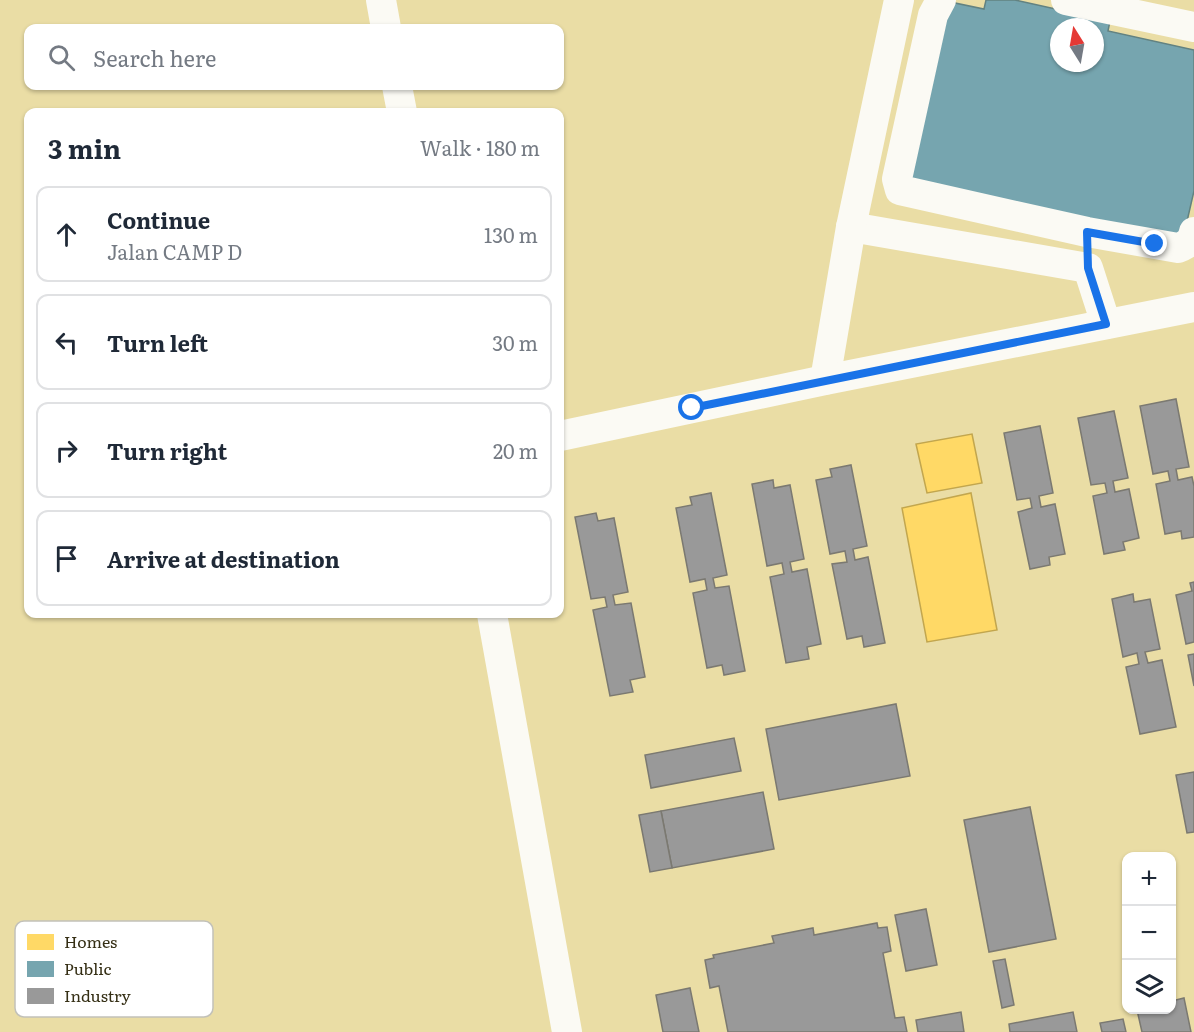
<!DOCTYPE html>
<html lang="en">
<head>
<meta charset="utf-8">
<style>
	:root { --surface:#fff; --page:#f6f6f7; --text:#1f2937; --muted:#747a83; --line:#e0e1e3 }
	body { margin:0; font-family:Literata,serif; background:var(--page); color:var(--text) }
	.controls { position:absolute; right:18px; bottom:18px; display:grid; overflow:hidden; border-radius:12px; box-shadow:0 2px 4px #0004 }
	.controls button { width:54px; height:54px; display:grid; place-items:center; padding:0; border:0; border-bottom:2px solid var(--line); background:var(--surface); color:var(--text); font:30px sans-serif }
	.compass { position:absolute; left:1050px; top:18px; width:54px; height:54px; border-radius:50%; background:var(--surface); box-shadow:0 2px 4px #0004; rotate:349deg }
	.stop { position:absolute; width:18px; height:18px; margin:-14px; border:4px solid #1a73e8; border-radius:50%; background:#fff }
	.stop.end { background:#1a73e8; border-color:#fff; box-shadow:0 2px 6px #0008 }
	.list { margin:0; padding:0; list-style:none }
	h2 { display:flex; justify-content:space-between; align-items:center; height:78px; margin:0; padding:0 24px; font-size:26px }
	h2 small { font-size:20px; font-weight:400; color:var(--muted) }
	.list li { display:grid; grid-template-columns:39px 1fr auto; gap:18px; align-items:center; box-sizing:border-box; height:96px; margin:0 12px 12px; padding:0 12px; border:2px solid var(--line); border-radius:12px }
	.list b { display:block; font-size:22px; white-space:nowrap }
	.list p { margin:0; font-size:20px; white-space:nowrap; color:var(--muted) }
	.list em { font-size:20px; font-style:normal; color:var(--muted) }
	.icon { flex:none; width:33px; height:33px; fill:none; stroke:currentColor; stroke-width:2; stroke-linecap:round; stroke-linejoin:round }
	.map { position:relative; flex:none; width:1194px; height:1032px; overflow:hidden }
	.search { position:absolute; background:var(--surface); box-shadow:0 2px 4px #0004; left:24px; top:24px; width:540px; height:66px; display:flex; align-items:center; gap:15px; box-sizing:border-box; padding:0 21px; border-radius:12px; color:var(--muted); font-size:22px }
	.panel { position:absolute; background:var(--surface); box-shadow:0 2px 4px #0004; left:24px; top:108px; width:540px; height:510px; border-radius:12px }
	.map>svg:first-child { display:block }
	.built { fill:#eadda5; fill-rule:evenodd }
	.homes { fill:#ffd966; stroke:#c2a64e; stroke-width:1.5 }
	.public { fill:#76a5af; stroke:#628281; stroke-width:1.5; fill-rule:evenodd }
	.industry { fill:#999; stroke:#7b7971; stroke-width:1.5 }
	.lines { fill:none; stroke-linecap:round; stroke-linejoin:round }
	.minor { stroke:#fbfaf4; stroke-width:30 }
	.route { stroke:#1a73e8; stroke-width:8 }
	.key { fill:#fff; stroke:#c2c1b9; stroke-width:1.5 }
	.key-label { font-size:16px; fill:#352f15 }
</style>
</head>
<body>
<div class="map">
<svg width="1194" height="1032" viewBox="0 0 1194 1032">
	<rect width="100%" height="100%" fill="#e4dcb8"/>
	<path class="built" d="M0,0H1194V1032H0ZM1059,27H1095V63H1059ZM28,28H560V86H28ZM28,112H560V614H28ZM1126,856H1172V1010H1126Z"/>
	<g class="homes">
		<polygon points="972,434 982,483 927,493 916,444"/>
		<polygon points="971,493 997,630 927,642 902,508"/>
	</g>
	<path class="public" d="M986,0H1015L1110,21L1108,31L1194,50V191L1182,243L909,188L950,2L984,9ZM1059,27H1095V63H1059Z"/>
	<g class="industry">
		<polygon points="1176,399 1189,467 1176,469 1178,480 1192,477 1194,486 1194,537 1182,539 1181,531 1165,534 1156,484 1170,481 1168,471 1153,474 1140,406"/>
		<polygon points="1114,411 1128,478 1113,481 1115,492 1129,489 1139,538 1123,542 1125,550 1104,554 1093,496 1107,493 1105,483 1091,485 1078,418"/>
		<polygon points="1040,426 1053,493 1039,496 1041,507 1055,504 1065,554 1049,557 1050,565 1030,569 1018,512 1032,508 1030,498 1017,500 1004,433"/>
		<polygon points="851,465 867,546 853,549 855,560 868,557 885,643 864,647 862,636 847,639 832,564 847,562 845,551 830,554 816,480 832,477 830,469"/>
		<polygon points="773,480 774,488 790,485 804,559 790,562 792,572 807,569 821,644 807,647 809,659 786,663 770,577 784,574 782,563 767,566 752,484"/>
		<polygon points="711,493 727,575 713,578 715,588 729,586 745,671 724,675 722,665 707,668 693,593 707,590 705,579 690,582 676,508 692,505 690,497"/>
		<polygon points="596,513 598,521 614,518 628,592 613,595 615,605 631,603 645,677 630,680 633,692 610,696 593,610 607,607 605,597 591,599 575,517"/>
		<polygon points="1194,582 1194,642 1186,644 1176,595 1192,591 1190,583"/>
		<polygon points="1133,594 1134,602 1150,599 1160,649 1145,652 1148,663 1162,660 1176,727 1140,734 1126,667 1139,664 1137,653 1123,657 1112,599"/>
		<polygon points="1194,654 1194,686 1188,655"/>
		<polygon points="896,704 910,776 779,800 766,729"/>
		<polygon points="734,738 741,771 651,788 645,755"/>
		<polygon points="1194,772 1194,832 1187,833 1176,775"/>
		<polygon points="763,792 774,849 672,868 661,811"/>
		<polygon points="1030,807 1056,939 989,952 964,820"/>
		<polygon points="661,811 672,868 650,872 639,815"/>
		<polygon points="926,909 937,965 906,971 895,915"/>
		<polygon points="877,923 878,928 887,927 891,951 883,953 895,1018 904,1017 907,1032 728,1032 719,986 710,988 705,960 714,958 713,955 774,943 772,936 813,928 814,935"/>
		<polygon points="1005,959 1014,1005 1002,1008 993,961"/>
		<polygon points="690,988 699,1032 663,1032 656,995"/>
		<polygon points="1172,998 1172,1001 1184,998 1191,1032 1142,1032 1137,1010 1172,1010"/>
		<polygon points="961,1012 964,1032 918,1032 916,1020"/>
		<polygon points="1073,1012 1077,1032 1010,1032 1009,1024"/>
		<polygon points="1123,1019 1126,1032 1102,1032 1100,1023"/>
	</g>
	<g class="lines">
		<g class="minor">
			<polyline points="381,0 386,28"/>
			<path d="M941,0L933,15L897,179L900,190L1087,232L1178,248C1187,245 1192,241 1194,232"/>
			<polyline points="1066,0 1194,27"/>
			<polyline points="397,86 402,112"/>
			<polyline points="851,227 1088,268 1106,324"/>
			<polyline points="825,380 851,227 899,0"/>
			<polyline points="560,436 825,380 1194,307"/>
			<polyline points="492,614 567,1032"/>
		</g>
	</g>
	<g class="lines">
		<polyline class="route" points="692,408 1106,324 1088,268 1087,232 1155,244"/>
	</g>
	<rect x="15" y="921" width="198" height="96" rx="9" class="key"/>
	<rect x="27" y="934" width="27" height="16" fill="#ffd966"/>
	<rect x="27" y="961" width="27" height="16" fill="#76a5af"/>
	<rect x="27" y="988" width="27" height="16" fill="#999"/>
	<g class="key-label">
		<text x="64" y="948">Homes</text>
		<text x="64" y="975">Public</text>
		<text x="64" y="1002">Industry</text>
	</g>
</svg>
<div class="controls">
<button>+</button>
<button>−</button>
<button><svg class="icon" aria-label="layers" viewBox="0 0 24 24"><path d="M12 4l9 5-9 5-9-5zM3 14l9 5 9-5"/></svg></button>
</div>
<svg class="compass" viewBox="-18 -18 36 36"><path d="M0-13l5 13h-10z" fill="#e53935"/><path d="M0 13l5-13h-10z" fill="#747a83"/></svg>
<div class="stop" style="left:692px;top:408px"></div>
<div class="stop end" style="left:1155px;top:244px"></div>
<div class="search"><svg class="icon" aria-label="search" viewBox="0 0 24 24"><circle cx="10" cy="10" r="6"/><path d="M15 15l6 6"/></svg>Search here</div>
<section class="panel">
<h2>3 min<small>Walk · 180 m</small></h2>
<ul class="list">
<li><svg class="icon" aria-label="ahead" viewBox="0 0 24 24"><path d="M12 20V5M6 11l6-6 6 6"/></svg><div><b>Continue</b><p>Jalan CAMP D</p></div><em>130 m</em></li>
<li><svg class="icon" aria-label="left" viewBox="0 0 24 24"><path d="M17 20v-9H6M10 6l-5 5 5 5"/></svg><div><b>Turn left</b></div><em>30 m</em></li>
<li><svg class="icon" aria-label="right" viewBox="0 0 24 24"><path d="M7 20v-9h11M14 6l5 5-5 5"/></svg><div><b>Turn right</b></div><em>20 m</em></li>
<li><svg class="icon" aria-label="arrive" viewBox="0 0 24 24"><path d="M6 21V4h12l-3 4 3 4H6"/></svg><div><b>Arrive at destination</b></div></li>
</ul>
</section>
</div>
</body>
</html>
